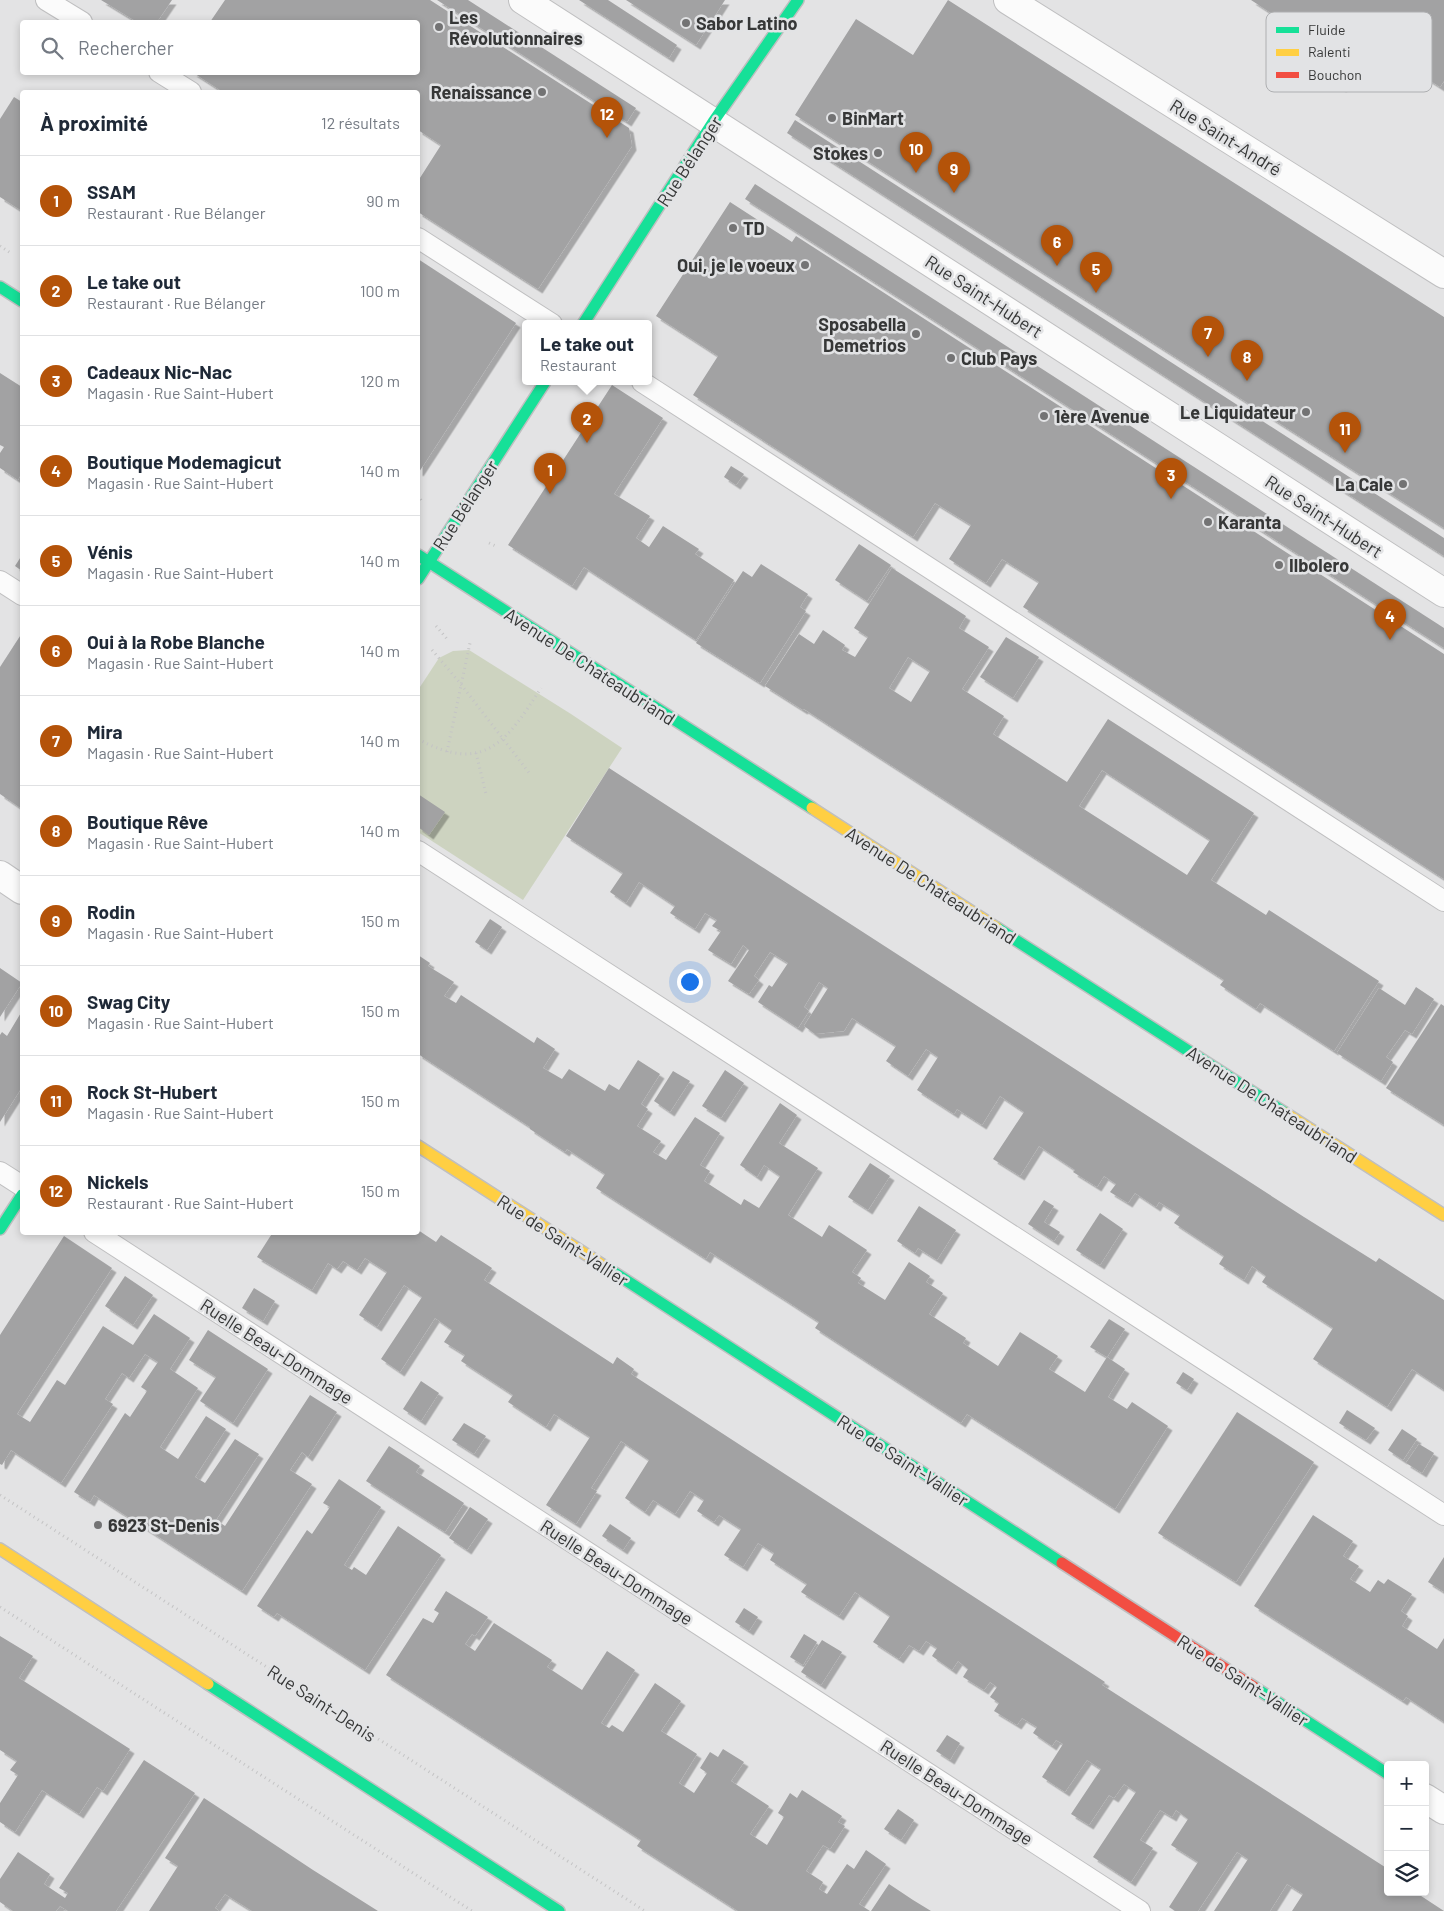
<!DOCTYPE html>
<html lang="fr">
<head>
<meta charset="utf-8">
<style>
	:root { --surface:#fff; --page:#f2f2f3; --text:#1f2937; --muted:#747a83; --line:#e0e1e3; --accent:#b45309 }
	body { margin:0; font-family:Barlow,sans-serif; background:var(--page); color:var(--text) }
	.controls { position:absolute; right:15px; bottom:15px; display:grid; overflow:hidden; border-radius:5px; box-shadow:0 2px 8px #0003 }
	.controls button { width:45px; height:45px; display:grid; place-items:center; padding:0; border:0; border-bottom:1px solid var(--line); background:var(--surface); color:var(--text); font:25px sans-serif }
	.you { position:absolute; left:689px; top:981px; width:18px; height:18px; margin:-12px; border:4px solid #fff; border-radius:50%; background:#1a73e8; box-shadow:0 0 0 8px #1a73e833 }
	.badge { display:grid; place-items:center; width:32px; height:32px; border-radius:50%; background:var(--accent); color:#fff; font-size:16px; font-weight:700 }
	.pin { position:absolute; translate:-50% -41px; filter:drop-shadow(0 1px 2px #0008) }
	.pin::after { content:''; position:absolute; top:26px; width:18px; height:15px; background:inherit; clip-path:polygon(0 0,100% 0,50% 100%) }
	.popup { position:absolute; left:522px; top:320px; width:130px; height:65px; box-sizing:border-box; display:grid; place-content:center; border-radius:5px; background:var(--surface); filter:drop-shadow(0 1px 4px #0005); font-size:16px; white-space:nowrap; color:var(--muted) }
	.popup b { font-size:19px; color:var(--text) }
	.popup::after { content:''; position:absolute; left:50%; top:100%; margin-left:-10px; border:10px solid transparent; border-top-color:var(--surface) }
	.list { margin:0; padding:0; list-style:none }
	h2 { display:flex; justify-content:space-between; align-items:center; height:65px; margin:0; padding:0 20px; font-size:21px }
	h2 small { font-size:16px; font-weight:400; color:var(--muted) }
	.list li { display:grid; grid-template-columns:32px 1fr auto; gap:15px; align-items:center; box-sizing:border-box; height:90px; padding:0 20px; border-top:1px solid var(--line) }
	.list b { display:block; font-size:19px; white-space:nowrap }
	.list p { margin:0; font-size:16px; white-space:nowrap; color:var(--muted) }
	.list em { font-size:16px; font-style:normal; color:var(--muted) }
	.icon { flex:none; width:28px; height:28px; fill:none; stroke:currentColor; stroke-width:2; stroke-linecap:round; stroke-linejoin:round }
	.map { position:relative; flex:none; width:1444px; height:1911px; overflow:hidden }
	.search { position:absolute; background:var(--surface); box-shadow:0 2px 8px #0003; left:20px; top:20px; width:400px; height:55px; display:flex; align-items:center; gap:12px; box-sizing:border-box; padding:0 18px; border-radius:5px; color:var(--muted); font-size:19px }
	.panel { position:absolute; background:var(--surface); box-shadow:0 2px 8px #0003; left:20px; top:90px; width:400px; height:1145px; border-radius:5px }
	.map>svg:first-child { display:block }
	.green { fill:#cdd3c0 }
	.building { fill:#a2a2a3; fill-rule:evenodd; filter:url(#shadow) }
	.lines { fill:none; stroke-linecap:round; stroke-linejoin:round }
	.lane-casing { stroke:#bfbfc0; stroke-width:22 }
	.street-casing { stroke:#bfbfc0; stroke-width:30 }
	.fast-casing { stroke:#bfbfc0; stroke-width:14 }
	.slow-casing { stroke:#bfbfc0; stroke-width:14 }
	.jam-casing { stroke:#bfbfc0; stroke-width:14 }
	.path { stroke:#c4c4c5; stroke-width:3; stroke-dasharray:1 4; stroke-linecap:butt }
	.lane { stroke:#fbfbfb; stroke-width:20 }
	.street { stroke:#fbfbfb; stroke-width:28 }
	.fast { stroke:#16e098; stroke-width:11 }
	.slow { stroke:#ffcf43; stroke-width:11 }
	.jam { stroke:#f24e42; stroke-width:11 }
	.poi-dot { fill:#737374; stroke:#e2e3e5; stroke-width:2 }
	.labels { text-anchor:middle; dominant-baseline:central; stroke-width:5; stroke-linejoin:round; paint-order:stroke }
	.poi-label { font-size:18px; font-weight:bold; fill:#363737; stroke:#e2e3e5; text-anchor:start }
	.street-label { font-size:18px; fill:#363737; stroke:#e2e3e5 }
	.key { fill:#e2e3e5; stroke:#aeafb1; stroke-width:1 }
	.key-label { font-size:14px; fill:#363737 }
</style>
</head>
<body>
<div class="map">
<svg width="1444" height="1911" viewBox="0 0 1444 1911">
	<defs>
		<filter id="shadow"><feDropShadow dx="4.5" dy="4.5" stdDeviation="0" flood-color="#0004"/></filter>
	</defs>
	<rect width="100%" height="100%" fill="#e3e3e4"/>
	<polygon class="green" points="469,650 571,714 622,748 523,900 418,832 418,690 439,658 453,651"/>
	<g class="building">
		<polygon points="101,0 172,0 157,22 137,22"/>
		<polygon points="225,0 430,0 629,128 632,146 538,289 418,212 418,181 441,145 418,130 418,92 376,92 373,91 372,92 223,92 192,72 418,72 418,22 210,22"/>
		<polygon points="437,0 468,0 636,108 627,122"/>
		<polygon points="579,0 608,0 677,45 669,58"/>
		<polygon points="626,0 725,0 696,45"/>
		<polygon points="948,0 1444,317 1444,528 795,115 856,19 913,55"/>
		<polygon points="1251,0 1444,0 1444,81 1440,87 1376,46 1370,57 1364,53 1342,88 1267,40 1280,19"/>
		<polygon points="14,97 22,102 22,211 0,197 0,119"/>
		<polygon points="795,120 1444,538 1444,556 787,133"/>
		<polygon points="755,184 1444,628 1444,648 745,199"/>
		<polygon points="730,202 792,242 796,236 1444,654 1444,879 1023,607 1039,582 1002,559 986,583 949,559 971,525 935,503 913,537 693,395 718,356 656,316"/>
		<polygon points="418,259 516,323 419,472 418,471"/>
		<polygon points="0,373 22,387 22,472 18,480 0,468 0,453 4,447 0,445"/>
		<polygon points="612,385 663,418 614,494 650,516 636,538 649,547 663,526 699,549 695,554 734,580 696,640 584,567 572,586 508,545"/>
		<polygon points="731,466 744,474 736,485 724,477"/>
		<polygon points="859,544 891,565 867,601 835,580"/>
		<polygon points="22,555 22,571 15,566"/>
		<polygon points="761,564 808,594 800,607 806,611 760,683 696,643 743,571 752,577"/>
		<path d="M892,568L966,616L959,628L989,647L962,689L1004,716L993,734L1067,782L1108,719L1254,813L1211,880L1266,915L1269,910L1379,981L1334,1051L1260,1003L1256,1009L1220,985L1224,980L804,709L803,710L765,686L799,634L814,644L823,630L845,645L842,650L855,657L868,637L854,628ZM908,657L930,671L911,702L889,688ZM1102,770L1210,840L1187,875L1079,806Z"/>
		<polygon points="22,633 22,809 0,794 0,667"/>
		<polygon points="1006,637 1039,657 1013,698 980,677"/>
		<polygon points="609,768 1304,1217 1376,1262 1379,1258 1444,1300 1444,1390 1412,1369 1387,1407 1313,1359 1333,1328 1262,1282 1266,1276 1252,1266 1244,1280 1219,1264 1224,1256 1174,1223 1180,1215 1159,1202 1156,1207 1135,1193 1128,1203 1110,1192 1116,1184 1104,1176 1097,1187 1073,1172 1075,1170 1039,1146 1020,1176 993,1159 1024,1112 1000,1096 982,1125 957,1109 954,1114 917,1090 938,1057 926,1049 908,1076 886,1061 896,1046 852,1018 844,1031 815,1034 804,1026 828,988 819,982 804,1007 809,1011 798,1028 758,1002 769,985 772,987 788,963 770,952 754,976 759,980 749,994 728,981 749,950 743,945 731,964 708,950 721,931 712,926 717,920 705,913 695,929 670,913 675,906 639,882 626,903 610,892 623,873 566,836"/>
		<polygon points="418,794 445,812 429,835 418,827"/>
		<polygon points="490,919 502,927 487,950 475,942"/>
		<polygon points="418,955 430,963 428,966 454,982 444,996 456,1003 461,995 534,1043 537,1037 555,1049 543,1068 562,1079 569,1069 605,1091 609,1084 619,1090 638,1060 660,1074 641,1104 648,1109 637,1126 661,1141 653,1152 666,1160 695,1117 720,1133 700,1165 710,1171 704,1181 741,1205 744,1199 759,1208 780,1176 764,1165 757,1177 740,1165 780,1103 797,1115 779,1143 818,1168 788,1215 822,1237 829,1225 867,1250 852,1272 861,1278 858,1283 885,1300 909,1262 930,1276 926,1282 943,1293 929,1314 966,1338 963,1343 998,1366 1020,1332 1058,1356 1049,1369 1085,1392 1107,1357 1125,1369 1108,1397 1127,1409 1132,1402 1168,1426 1115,1509 967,1414 961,1423 815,1328 819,1322 782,1298 710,1252 706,1259 596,1188 605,1174 567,1149 565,1152 530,1129 530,1127 418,1054"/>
		<polygon points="0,968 22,983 0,1017"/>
		<polygon points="1416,987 1434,999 1412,1034 1405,1030 1386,1057 1393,1062 1381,1081 1337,1053 1379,988 1405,1005"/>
		<polygon points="1441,1004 1444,1006 1444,1125 1386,1088"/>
		<polygon points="22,1011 22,1087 0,1122 0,1035 2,1032 7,1036"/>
		<polygon points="725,1070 744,1083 721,1118 702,1106"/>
		<polygon points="673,1071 690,1081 670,1112 654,1101"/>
		<polygon points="870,1163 890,1176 868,1210 848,1197"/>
		<polygon points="1044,1200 1054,1206 1044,1222 1060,1232 1054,1241 1028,1224"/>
		<polygon points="919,1206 956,1230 937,1260 918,1248 915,1253 897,1241"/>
		<polygon points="1100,1213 1123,1229 1100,1265 1076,1250"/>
		<polygon points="418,1230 436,1242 441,1235 492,1268 484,1280 613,1364 617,1357 634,1369 631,1374 1105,1682 1102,1685 1388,1869 1388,1892 1415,1892 1444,1911 1292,1911 1303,1894 1287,1884 1270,1911 1214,1911 1248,1859 1237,1852 1198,1911 1175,1911 1169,1907 1198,1862 1171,1845 1188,1819 1176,1810 1172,1817 1160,1810 1140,1840 1153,1848 1131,1882 1093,1857 1136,1792 1124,1784 1114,1798 1109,1795 1089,1825 1071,1814 1101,1769 1087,1760 1065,1792 1042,1777 1063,1744 1056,1740 1052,1746 1033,1733 1037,1727 1022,1718 1017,1725 994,1711 999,1703 990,1697 997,1687 990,1682 984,1690 963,1677 968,1669 958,1661 952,1670 932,1656 937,1648 926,1641 919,1651 909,1645 899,1659 873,1642 890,1616 855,1592 839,1616 801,1592 807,1584 770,1560 774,1553 758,1543 743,1567 724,1555 741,1529 719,1515 714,1522 697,1511 704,1500 690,1491 675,1514 653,1500 645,1512 625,1498 649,1460 621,1441 591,1488 597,1491 576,1524 546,1505 590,1437 554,1414 546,1427 508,1402 513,1395 461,1361 465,1355 444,1342 452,1330 435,1318 400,1372 381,1359 422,1297 404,1285 377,1327 359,1315 387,1272 365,1258 357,1270 343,1261 337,1269 328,1263 312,1290 257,1257 273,1232 418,1232"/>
		<polygon points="64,1236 112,1268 17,1414 30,1422 57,1380 65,1385 103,1326 133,1345 154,1314 190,1338 170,1369 198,1388 160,1447 178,1459 206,1416 226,1429 195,1477 205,1483 235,1439 259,1454 216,1520 225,1526 310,1395 337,1412 308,1457 302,1452 290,1470 312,1484 242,1591 94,1495 90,1502 74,1492 125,1413 130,1417 147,1391 141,1387 158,1362 145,1354 129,1378 122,1373 105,1399 113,1404 61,1483 11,1450 2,1465 0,1464 0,1335"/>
		<polygon points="125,1276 153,1295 133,1325 105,1306"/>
		<polygon points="254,1288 275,1301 263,1321 242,1308"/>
		<polygon points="1109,1319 1125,1329 1107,1357 1090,1347"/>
		<polygon points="208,1330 268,1369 233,1423 200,1401 216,1377 189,1360"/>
		<polygon points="1183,1372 1194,1379 1187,1390 1176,1383"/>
		<polygon points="421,1381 439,1393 421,1421 403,1409"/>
		<polygon points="1347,1410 1375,1428 1366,1440 1339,1423"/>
		<polygon points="1237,1412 1314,1462 1236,1582 1158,1533"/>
		<polygon points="464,1423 486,1436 474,1454 452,1440"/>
		<polygon points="1402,1429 1417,1439 1403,1460 1388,1450"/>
		<polygon points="1419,1444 1434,1453 1422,1473 1406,1463"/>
		<polygon points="389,1446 420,1466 416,1472 464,1503 445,1532 366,1481"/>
		<polygon points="339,1479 381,1507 344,1565 352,1570 354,1567 366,1575 398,1526 441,1555 365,1670 277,1613 274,1617 257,1606 307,1530 312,1534 330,1507 323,1503"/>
		<polygon points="470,1507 488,1519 467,1550 449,1538"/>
		<polygon points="1313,1515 1353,1541 1343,1556 1359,1566 1350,1579 1370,1592 1378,1580 1384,1584 1388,1579 1412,1594 1401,1611 1408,1616 1402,1626 1437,1649 1444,1638 1444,1722 1406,1697 1403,1701 1254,1606"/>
		<polygon points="610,1524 631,1538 623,1550 602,1536"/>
		<polygon points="1444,1557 1444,1592 1428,1582"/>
		<polygon points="446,1591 488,1617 475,1636 472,1634 465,1644 475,1651 494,1623 552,1660 547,1667 582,1690 607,1651 635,1670 601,1723 609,1728 612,1725 623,1732 655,1683 681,1701 661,1731 697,1754 679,1783 694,1793 707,1773 700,1768 710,1752 718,1757 723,1749 744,1762 731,1781 769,1806 750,1834 767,1845 784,1817 778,1813 790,1793 797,1798 802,1790 842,1816 838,1822 845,1826 830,1849 823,1845 806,1871 823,1882 819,1889 827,1894 847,1864 854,1869 866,1850 886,1864 859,1904 870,1911 738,1911 637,1846 641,1840 386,1675 423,1618 433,1623 439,1613 434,1610"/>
		<polygon points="744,1608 758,1617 749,1631 735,1622"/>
		<polygon points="804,1634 817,1642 803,1665 790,1657"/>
		<polygon points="0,1636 33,1656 19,1678 130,1749 103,1791 97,1787 79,1814 42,1790 15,1832 0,1822 0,1803 18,1775 10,1770 17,1761 0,1750"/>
		<polygon points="822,1640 842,1652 821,1685 801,1672"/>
		<polygon points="947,1735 960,1743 950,1760 936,1751"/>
		<polygon points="144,1760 195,1793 116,1911 68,1911 60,1906 56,1911 13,1911 0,1902 0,1879 18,1852 50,1874 44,1884 65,1898 68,1893 59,1888"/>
		<polygon points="204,1798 313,1870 378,1911 252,1911 225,1894 215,1908 219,1911 149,1911 178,1866 165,1858"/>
		<polygon points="898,1809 914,1820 901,1840 884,1829"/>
		<polygon points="889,1884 913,1900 931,1911 871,1911"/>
	</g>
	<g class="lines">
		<defs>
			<g id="lane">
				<polyline points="46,0 82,22"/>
				<polyline points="159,72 191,92"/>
				<polyline points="418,238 552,324"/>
				<polyline points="642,382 1444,901"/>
				<polyline points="0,581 22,595"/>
				<polyline points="418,851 1444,1515"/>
				<polyline points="0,1172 22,1186"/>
				<polyline points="94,1232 1140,1911"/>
			</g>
			<g id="street">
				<polyline points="523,0 1444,593"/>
				<polyline points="1008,0 1444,274"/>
				<polyline points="0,875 22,890"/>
				<polyline points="1425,1798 1444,1810"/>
			</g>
			<g id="fast">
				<polyline points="0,287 22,301"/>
				<polyline points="583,324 713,122 798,0"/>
				<polyline points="418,555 812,808"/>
				<polyline points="418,579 545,382"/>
				<polyline points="997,928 1285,1113"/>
				<polyline points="0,1229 22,1195"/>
				<polyline points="604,1266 1062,1563"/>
				<polyline points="208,1684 559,1911"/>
				<polyline points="1254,1687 1388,1774"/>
			</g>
			<g id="slow">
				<polyline points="812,808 997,928"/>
				<polyline points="1285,1113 1444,1215"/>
				<polyline points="418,1146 604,1266"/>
				<polyline points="0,1549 208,1684"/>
			</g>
			<polyline id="jam" points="1062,1563 1254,1687"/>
		</defs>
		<use href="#lane" class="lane-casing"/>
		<use href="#street" class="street-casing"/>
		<use href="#fast" class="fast-casing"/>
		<use href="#slow" class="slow-casing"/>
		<use href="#jam" class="jam-casing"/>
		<g class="path">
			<polyline points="0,246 12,254"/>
			<polyline points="418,495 422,502"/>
			<polyline points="489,543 498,547"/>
			<polyline points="436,626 448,640"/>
			<polyline points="432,650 460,683 530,774"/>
			<path d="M418,739C484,775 507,741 541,688"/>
			<polyline points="447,752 470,643"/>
			<polyline points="476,753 486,794"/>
			<polyline points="0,1495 645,1911"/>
			<polyline points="0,1607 472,1911"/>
		</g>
		<use href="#lane" class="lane"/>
		<use href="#street" class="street"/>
		<use href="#fast" class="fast"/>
		<use href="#slow" class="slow"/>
		<use href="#jam" class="jam"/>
	</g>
	<g class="poi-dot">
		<circle cx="686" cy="23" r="5"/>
		<circle cx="439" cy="27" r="5"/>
		<circle cx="542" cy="92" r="5"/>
		<circle cx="832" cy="118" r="5"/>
		<circle cx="878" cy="153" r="5"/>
		<circle cx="733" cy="228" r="5"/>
		<circle cx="805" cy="265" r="5"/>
		<circle cx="916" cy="334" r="5"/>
		<circle cx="951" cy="358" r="5"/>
		<circle cx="1306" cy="412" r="5"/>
		<circle cx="1044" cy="416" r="5"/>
		<circle cx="1403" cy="484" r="5"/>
		<circle cx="1208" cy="522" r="5"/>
		<circle cx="1279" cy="565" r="5"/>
		<circle cx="98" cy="1525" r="5"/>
	</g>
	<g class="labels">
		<g class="poi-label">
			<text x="449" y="17">Les<tspan x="449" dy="21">Révolutionnaires</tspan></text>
			<text x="696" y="23">Sabor Latino</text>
			<text x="532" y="92" text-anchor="end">Renaissance</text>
			<text x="842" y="118">BinMart</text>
			<text x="868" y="153" text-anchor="end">Stokes</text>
			<text x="743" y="228">TD</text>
			<text x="795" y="265" text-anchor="end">Oui, je le voeux</text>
			<text x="906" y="324" text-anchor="end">Sposabella<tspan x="906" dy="21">Demetrios</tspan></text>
			<text x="961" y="358">Club Pays</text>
			<text x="1296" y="412" text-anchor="end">Le Liquidateur</text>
			<text x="1054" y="416">1ère Avenue</text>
			<text x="1393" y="484" text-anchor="end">La Cale</text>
			<text x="1218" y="522">Karanta</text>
			<text x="1289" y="565">Ilbolero</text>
			<text x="108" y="1525">6923 St-Denis</text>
		</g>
		<g class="street-label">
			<text transform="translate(1226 137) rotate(32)">Rue Saint-André</text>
			<text transform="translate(689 161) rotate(-57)">Rue Bélanger</text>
			<text transform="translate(984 296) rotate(33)">Rue Saint-Hubert</text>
			<text transform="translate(465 505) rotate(-57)">Rue Bélanger</text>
			<text transform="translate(1324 516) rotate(33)">Rue Saint-Hubert</text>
			<text transform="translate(590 666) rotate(33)">Avenue De Chateaubriand</text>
			<text transform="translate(931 885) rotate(33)">Avenue De Chateaubriand</text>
			<text transform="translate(1272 1104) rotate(33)">Avenue De Chateaubriand</text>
			<text transform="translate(563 1240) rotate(33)">Rue de Saint-Vallier</text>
			<text transform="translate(277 1351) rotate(33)">Ruelle Beau-Dommage</text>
			<text transform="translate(903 1460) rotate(33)">Rue de Saint-Vallier</text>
			<text transform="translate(617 1572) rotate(33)">Ruelle Beau-Dommage</text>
			<text transform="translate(1243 1680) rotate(33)">Rue de Saint-Vallier</text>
			<text transform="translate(322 1703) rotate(33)">Rue Saint-Denis</text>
			<text transform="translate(957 1792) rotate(33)">Ruelle Beau-Dommage</text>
		</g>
	</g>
	<rect x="1266" y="12" width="166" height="80" rx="8" class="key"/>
	<rect x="1276" y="27" width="23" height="6" fill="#16e098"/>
	<rect x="1276" y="49" width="23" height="7" fill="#ffcf43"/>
	<rect x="1276" y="72" width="23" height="6" fill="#f24e42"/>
	<g class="key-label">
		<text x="1308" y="35">Fluide</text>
		<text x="1308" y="57">Ralenti</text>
		<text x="1308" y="80">Bouchon</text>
	</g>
</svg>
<div class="controls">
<button>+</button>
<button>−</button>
<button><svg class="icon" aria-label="layers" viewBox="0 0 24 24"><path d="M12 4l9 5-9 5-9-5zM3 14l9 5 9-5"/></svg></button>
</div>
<div class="you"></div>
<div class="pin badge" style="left:550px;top:494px">1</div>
<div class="pin badge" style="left:587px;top:443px">2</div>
<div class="popup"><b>Le take out</b>Restaurant</div>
<div class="pin badge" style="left:1171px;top:499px">3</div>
<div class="pin badge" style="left:1390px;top:640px">4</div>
<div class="pin badge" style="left:1096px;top:293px">5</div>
<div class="pin badge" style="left:1057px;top:266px">6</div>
<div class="pin badge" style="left:1208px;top:357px">7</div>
<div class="pin badge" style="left:1247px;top:381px">8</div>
<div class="pin badge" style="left:954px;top:193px">9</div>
<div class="pin badge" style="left:916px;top:173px">10</div>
<div class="pin badge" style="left:1345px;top:453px">11</div>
<div class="pin badge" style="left:607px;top:138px">12</div>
<div class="search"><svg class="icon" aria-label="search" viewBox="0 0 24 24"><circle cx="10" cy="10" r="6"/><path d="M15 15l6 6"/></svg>Rechercher</div>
<section class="panel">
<h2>À proximité<small>12 résultats</small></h2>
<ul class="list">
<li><span class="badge">1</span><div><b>SSAM</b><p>Restaurant · Rue Bélanger</p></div><em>90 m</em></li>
<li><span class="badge">2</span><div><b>Le take out</b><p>Restaurant · Rue Bélanger</p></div><em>100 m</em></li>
<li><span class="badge">3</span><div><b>Cadeaux Nic-Nac</b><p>Magasin · Rue Saint-Hubert</p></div><em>120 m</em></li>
<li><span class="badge">4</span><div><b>Boutique Modemagicut</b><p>Magasin · Rue Saint-Hubert</p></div><em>140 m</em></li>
<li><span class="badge">5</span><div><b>Vénis</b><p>Magasin · Rue Saint-Hubert</p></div><em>140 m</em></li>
<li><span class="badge">6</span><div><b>Oui à la Robe Blanche</b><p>Magasin · Rue Saint-Hubert</p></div><em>140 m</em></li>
<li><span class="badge">7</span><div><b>Mira</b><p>Magasin · Rue Saint-Hubert</p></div><em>140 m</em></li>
<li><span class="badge">8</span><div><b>Boutique Rêve</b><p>Magasin · Rue Saint-Hubert</p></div><em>140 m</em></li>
<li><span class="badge">9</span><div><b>Rodin</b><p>Magasin · Rue Saint-Hubert</p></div><em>150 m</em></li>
<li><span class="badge">10</span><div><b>Swag City</b><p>Magasin · Rue Saint-Hubert</p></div><em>150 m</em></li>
<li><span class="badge">11</span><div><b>Rock St-Hubert</b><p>Magasin · Rue Saint-Hubert</p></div><em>150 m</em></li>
<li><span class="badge">12</span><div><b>Nickels</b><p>Restaurant · Rue Saint-Hubert</p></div><em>150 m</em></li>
</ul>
</section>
</div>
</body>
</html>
